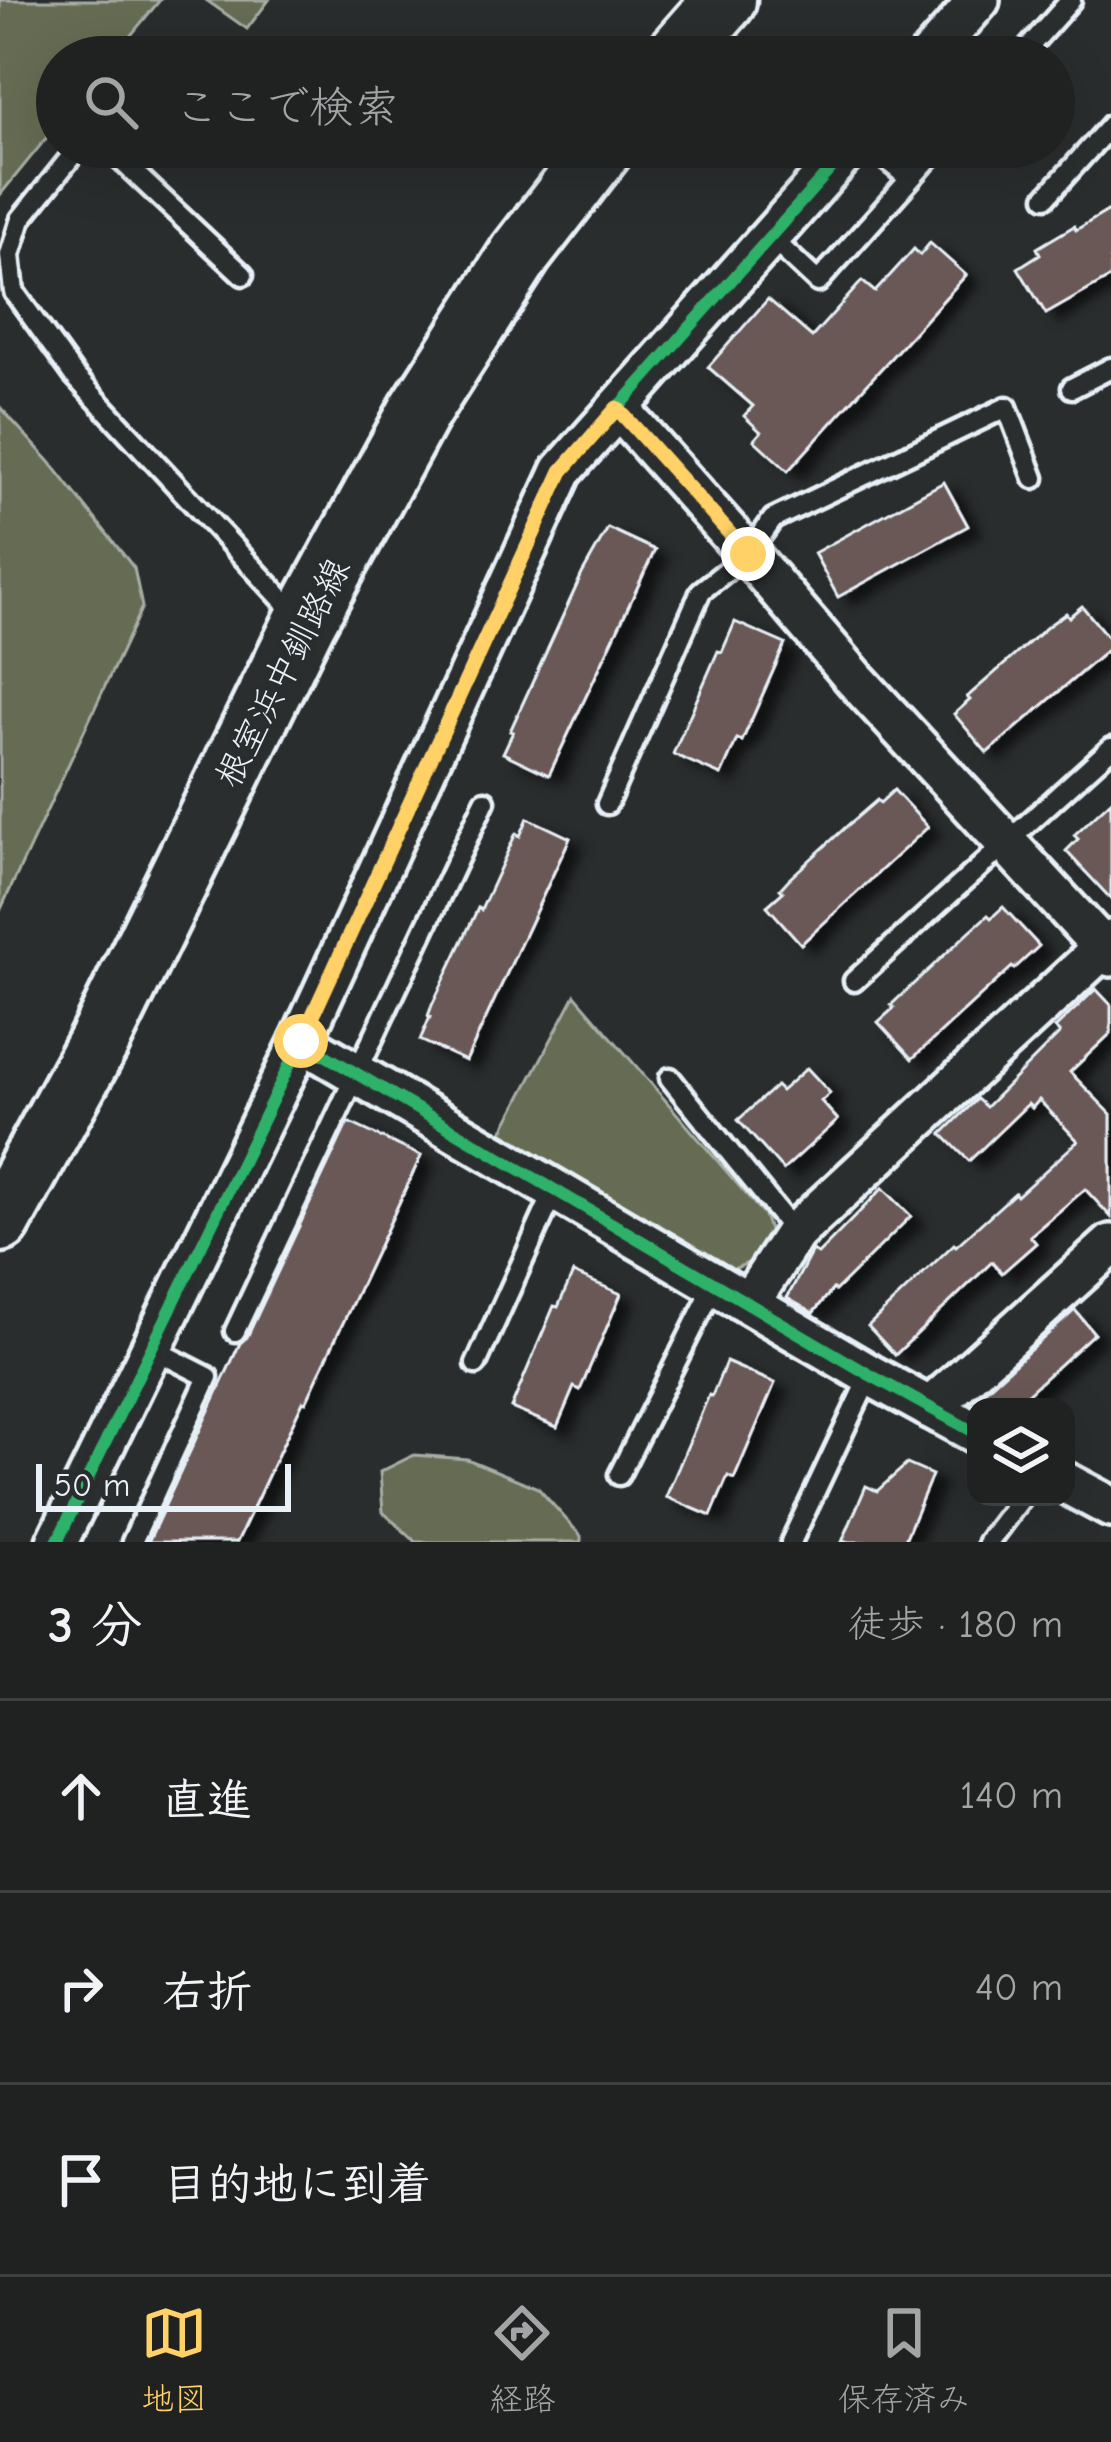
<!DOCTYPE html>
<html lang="ja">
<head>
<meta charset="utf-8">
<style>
	:root { --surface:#202222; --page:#282a2a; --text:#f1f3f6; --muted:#a2a4a5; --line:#3d3f40; --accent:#ffd166 }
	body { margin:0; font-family:"Comic Neue","Klee One",sans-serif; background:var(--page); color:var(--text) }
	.controls { position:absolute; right:36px; bottom:36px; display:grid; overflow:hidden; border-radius:24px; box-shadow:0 12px 48px #0002 }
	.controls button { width:108px; height:108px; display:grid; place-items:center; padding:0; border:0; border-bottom:3px solid var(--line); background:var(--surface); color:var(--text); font:60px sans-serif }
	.scale { position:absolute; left:36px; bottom:30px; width:255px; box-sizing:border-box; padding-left:12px; border:6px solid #e8f1f8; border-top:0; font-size:33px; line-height:42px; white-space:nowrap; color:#e8f1f8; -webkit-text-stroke:9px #2a2d2e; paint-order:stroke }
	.stop { position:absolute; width:36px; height:36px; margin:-27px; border:9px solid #ffd166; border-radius:50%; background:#fff }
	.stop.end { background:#ffd166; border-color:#fff; box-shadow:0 3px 12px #0008 }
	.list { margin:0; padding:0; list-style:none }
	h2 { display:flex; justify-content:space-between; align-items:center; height:156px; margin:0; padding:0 48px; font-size:51px }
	h2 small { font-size:39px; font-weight:400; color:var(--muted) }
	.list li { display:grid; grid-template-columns:78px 1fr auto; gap:36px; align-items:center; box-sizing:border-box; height:192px; padding:0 48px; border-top:3px solid var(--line) }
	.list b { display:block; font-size:45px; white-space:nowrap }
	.list em { font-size:39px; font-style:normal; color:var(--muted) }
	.icon { flex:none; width:66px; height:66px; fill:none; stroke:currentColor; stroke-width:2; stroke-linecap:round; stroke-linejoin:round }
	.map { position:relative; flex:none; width:1111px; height:1542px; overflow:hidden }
	.search { position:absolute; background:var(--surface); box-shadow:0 12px 48px #0002; left:36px; right:36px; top:36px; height:132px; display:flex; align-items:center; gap:30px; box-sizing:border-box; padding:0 42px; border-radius:66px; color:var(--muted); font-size:45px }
	.sheet { height:732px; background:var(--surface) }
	nav { display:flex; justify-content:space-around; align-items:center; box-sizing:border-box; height:168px; border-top:3px solid var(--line); background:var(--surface); font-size:33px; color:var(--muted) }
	nav a { display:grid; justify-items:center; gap:6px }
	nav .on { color:var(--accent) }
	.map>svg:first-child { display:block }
	.green { fill:#666c52; stroke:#a7aea5; stroke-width:3 }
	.building { fill:#6b5957; stroke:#e8f1f8; stroke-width:3; filter:url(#shadow) }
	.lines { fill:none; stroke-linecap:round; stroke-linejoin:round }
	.lane-casing { stroke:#e8f1f8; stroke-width:27 }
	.street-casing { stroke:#e8f1f8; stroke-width:48 }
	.primary-casing { stroke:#e8f1f8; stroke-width:69 }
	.lane { stroke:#2a2d2e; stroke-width:18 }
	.street { stroke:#2a2d2e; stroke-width:39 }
	.primary { stroke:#2a2d2e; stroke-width:60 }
	.cycleway-casing { stroke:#2a2d2e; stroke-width:20 }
	.cycleway { stroke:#2db169; stroke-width:12 }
	.route { stroke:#ffd166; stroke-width:15 }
	.labels { text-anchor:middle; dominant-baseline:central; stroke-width:9; stroke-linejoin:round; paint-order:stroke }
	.street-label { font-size:36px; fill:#e8f1f8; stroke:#2a2d2e }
</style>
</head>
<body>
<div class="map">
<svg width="1111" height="1542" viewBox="0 0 1111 1542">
	<defs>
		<filter id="shadow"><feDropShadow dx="13" dy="8" stdDeviation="6" flood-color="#0009"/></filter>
	</defs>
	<rect width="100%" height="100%" fill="#2a2d2e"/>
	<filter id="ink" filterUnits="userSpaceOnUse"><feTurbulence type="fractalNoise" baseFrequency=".00833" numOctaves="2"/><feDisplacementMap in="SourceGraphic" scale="24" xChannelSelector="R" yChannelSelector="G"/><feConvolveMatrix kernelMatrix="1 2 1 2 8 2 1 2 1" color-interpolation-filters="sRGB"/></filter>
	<g filter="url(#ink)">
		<g class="green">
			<polygon points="0,0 160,0 113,57 57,57 57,125 0,195"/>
			<polygon points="206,0 269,0 247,29"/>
			<polygon points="0,407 50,462 134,568 142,607 0,911"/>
			<polygon points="575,995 764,1215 770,1233 753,1261 731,1270 502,1132"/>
			<polygon points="414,1455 467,1459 538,1488 581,1536 581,1542 416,1542 383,1512 380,1472"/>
		</g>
		<g class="building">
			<polygon points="1111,209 1111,277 1046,314 1018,268 1040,254 1037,248 1074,226 1076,230"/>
			<polygon points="930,243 966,275 788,471 754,440 761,432 744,416 753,406 708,367 768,299 812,337 862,281 875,292 914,249 920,255"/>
			<polygon points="944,482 968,526 838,597 814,553"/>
			<polygon points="608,528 655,550 549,775 503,753 513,732 510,731 582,574"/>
			<polygon points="1082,606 1111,641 1111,647 987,753 954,714 970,700 967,697 1048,626 1066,613 1069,617"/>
			<polygon points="735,622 785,644 742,741 737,739 721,775 673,754 718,651 722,652"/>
			<polygon points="894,790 928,827 801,944 767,906 783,892 780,889 788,880 848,825 877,800 880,803"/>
			<polygon points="1111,801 1111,899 1066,851 1078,839 1074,835"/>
			<polygon points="528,818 570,838 466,1061 420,1040 430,1017 428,1016 432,1005 478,908 481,910 516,833 520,836"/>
			<polygon points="1003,907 1039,946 1014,969 1012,967 912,1059 878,1022 894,1008 891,1005 970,931 988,915 991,918"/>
			<polygon points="1096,989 1111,1005 1111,1033 1070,1072 1111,1114 1111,1217 1085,1189 1030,1236 1036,1243 1002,1273 992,1262 895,1355 868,1326 954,1244 956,1246 1015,1193 1017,1196 1078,1141 1039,1100 1032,1108 1028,1104 969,1161 942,1134 977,1099 986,1107 1060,1033 1055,1028"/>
			<polygon points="807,1068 830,1093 821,1101 838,1120 783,1170 738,1120 776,1086 781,1091"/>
			<polygon points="348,1122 421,1156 306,1402 303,1401 237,1542 148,1542 240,1343 247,1337"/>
			<polygon points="883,1188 911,1216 835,1291 833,1289 813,1313 787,1298 812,1251 818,1254"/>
			<polygon points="573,1273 621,1294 580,1390 574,1387 557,1427 511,1408 554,1306 558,1307"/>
			<polygon points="1075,1310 1094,1333 1013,1407 978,1407 971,1403"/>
			<polygon points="726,1362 775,1383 734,1479 728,1476 711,1516 666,1497 709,1395 712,1396"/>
			<polygon points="907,1464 932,1475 904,1542 842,1542 866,1486 877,1491"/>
		</g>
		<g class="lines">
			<defs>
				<g id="lane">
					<polyline points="1020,57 1071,0"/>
					<polyline points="79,147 21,219 10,255 14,292 73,374 297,615"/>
					<polyline points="107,147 243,275"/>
					<polyline points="871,147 910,179"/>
					<polyline points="1046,197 1111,125"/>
					<polyline points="771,238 818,282 939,147"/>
					<polyline points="1072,388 1111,368"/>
					<polyline points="607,804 701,591 748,554 773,519 1007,407 1034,478"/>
					<polyline points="854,981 1111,748"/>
					<polyline points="670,1078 795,1233"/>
					<polyline points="235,1331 485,801"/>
					<polyline points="476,1364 555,1190"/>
					<polyline points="619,1475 715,1284"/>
					<polyline points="132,1542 208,1377 151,1348"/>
					<polyline points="791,1542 870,1375"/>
					<polyline points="988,1542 1022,1497"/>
				</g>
				<g id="street">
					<polyline points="929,57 979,0"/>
					<polyline points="618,408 748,554 855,679 1111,956"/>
					<polyline points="301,1041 870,1375 976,1433"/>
					<polyline points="749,1303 795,1233 1111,941"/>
					<polyline points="930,1408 1111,1245"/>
					<polyline points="1066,1483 1111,1507"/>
					<polyline points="57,1542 301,1041 562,471 850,147"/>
				</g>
				<g id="primary">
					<polyline points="675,57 725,0"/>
					<polyline points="0,1221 99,1041 304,623 419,412 521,253 603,147"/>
				</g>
			</defs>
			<use href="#lane" class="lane-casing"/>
			<use href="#street" class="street-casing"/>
			<use href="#primary" class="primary-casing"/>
			<use href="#lane" class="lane"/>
			<use href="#street" class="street"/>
			<use href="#primary" class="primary"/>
			<defs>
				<g id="cycleway">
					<polyline points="301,1041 870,1375 976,1433"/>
					<polyline points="57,1542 301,1041 562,471 850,147"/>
				</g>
			</defs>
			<use href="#cycleway" class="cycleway-casing"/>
			<use href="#cycleway" class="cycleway"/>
		</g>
	</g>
	<g class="lines" filter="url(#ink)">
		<polyline class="route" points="301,1041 562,471 617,408 748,554"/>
	</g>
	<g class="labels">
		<g class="street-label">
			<text transform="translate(283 673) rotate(-63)">根室浜中釧路線</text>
		</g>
	</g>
</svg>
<div class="controls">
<button><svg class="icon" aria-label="layers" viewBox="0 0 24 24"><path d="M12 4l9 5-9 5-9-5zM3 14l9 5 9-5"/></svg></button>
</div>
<div class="scale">50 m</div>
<div class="stop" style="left:301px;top:1041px"></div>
<div class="stop end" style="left:748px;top:554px"></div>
<div class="search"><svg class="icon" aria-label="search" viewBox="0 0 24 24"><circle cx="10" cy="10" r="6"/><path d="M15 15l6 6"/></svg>ここで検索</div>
</div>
<section class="sheet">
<h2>3 分<small>徒歩 · 180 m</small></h2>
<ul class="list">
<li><svg class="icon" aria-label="ahead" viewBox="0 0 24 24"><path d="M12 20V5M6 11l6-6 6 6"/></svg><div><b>直進</b></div><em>140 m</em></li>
<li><svg class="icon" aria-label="right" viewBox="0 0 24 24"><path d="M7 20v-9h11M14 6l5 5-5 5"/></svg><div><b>右折</b></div><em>40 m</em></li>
<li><svg class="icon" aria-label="arrive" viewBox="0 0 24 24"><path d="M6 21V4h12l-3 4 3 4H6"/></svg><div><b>目的地に到着</b></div></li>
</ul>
</section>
<nav>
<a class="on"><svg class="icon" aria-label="map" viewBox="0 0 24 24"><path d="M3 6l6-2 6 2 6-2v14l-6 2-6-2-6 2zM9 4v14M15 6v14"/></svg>地図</a>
<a><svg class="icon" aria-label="directions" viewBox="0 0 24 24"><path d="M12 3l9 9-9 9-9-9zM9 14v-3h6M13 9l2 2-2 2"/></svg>経路</a>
<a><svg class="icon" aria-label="saved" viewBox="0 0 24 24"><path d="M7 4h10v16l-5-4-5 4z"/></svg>保存済み</a>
</nav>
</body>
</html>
